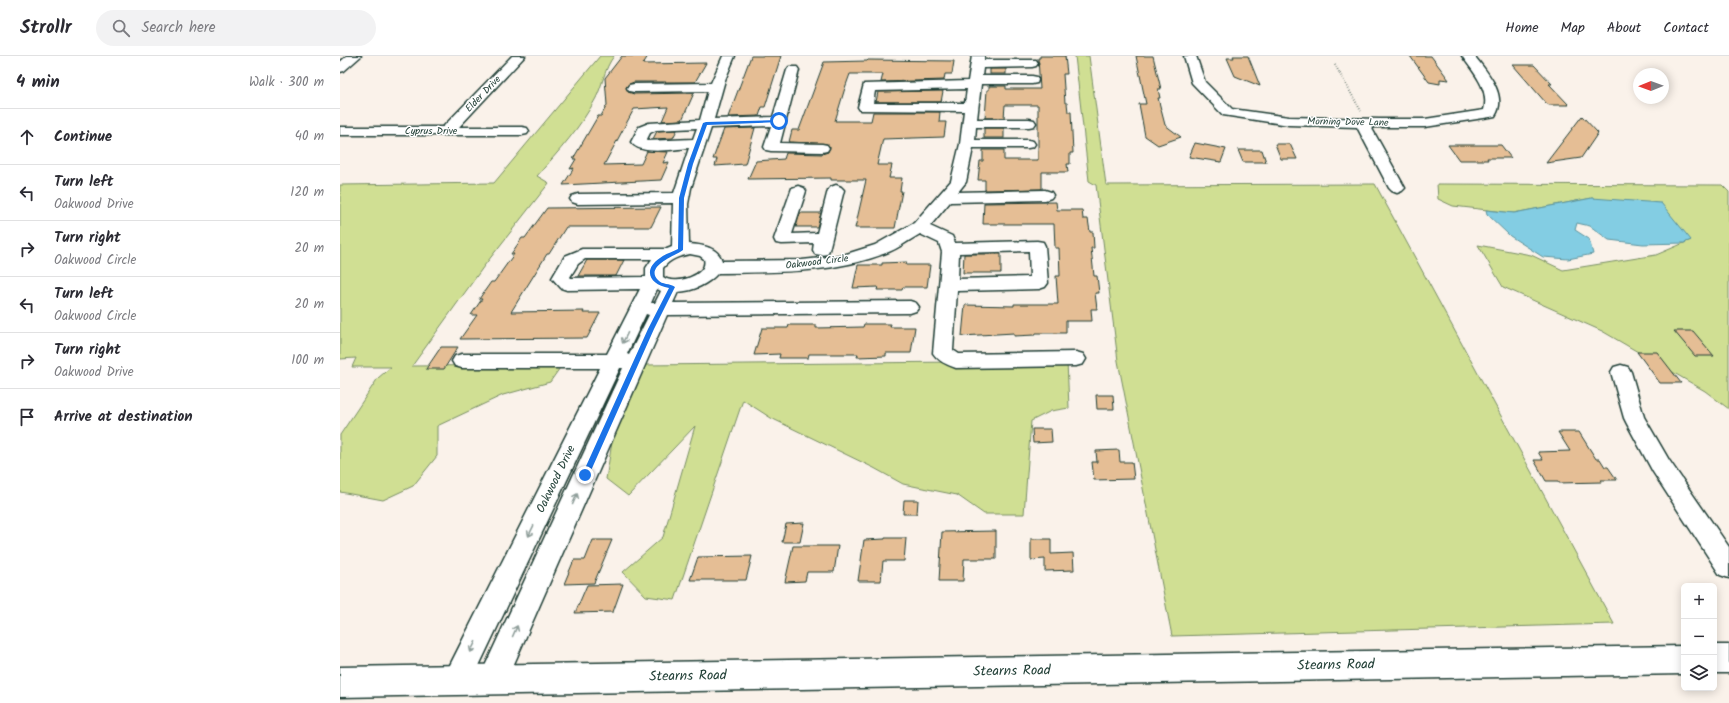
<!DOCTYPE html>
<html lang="en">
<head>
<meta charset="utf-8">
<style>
	:root { --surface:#fff; --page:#f2f2f3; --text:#2b2b33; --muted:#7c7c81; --line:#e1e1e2 }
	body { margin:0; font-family:Kalam,sans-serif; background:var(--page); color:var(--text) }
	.controls { position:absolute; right:12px; bottom:12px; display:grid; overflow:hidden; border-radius:6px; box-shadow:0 2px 10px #0003 }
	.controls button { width:36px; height:36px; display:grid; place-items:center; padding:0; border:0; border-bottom:1px solid var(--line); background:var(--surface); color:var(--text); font:20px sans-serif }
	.compass { position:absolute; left:1293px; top:12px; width:36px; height:36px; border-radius:50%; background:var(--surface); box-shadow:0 2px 10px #0003; rotate:269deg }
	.stop { position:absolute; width:12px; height:12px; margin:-9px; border:3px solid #1a73e8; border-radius:50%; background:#fff }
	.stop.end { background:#1a73e8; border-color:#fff; box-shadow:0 1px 4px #0008 }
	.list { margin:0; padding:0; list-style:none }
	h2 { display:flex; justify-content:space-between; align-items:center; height:52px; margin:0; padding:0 16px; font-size:17px }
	h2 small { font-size:13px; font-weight:400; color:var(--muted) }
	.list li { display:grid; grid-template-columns:26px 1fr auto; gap:12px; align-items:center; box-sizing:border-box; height:56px; padding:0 16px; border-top:1px solid var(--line) }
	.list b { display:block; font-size:15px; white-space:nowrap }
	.list p { margin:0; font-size:13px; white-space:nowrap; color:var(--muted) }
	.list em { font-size:13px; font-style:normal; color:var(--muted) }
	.icon { flex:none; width:22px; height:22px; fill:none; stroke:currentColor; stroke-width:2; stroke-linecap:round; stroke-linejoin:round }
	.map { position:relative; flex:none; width:1389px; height:647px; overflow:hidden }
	header { display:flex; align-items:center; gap:24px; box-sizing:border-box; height:56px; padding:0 20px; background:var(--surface); border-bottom:1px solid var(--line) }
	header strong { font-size:19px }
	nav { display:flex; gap:22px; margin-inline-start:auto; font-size:14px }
	.search { width:280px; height:36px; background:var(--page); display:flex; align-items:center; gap:10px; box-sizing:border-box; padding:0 14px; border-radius:22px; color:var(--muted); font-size:15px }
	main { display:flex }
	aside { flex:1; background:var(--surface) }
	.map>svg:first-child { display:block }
	.green { fill:#d0df93; stroke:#788e64 }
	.water { fill:#83cde3; stroke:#5b939d }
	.building { fill:#e5be95; stroke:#1f3d34 }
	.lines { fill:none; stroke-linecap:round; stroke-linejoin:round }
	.minor-casing { stroke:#1f3d34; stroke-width:3 }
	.major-casing { stroke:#1f3d34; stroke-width:3 }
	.path { stroke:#1f3d34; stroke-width:2; stroke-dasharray:0.5 2; stroke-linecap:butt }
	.minor { fill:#fff; fill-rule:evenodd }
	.major { fill:#fff; fill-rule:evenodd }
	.oneway { stroke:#8f9e9a }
	.route { fill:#1a73e8 }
	.labels { text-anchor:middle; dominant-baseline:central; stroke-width:3; stroke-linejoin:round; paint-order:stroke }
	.far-street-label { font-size:10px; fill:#1f3d34; stroke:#fff }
	.street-label { font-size:12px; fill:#1f3d34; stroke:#fff }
	.near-street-label { font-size:14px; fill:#1f3d34; stroke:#fff }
</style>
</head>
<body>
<header>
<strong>Strollr</strong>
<div class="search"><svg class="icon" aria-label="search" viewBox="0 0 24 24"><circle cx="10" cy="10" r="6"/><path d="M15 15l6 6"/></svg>Search here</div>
<nav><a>Home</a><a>Map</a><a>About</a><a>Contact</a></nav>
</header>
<main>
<aside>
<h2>4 min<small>Walk · 300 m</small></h2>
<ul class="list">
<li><svg class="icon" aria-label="ahead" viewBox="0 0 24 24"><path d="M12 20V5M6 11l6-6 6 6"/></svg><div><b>Continue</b></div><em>40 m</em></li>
<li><svg class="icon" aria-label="left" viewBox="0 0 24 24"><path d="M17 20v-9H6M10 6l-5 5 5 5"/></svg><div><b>Turn left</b><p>Oakwood Drive</p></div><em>120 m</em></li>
<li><svg class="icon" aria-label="right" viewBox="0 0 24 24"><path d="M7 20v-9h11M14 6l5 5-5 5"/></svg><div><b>Turn right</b><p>Oakwood Circle</p></div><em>20 m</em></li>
<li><svg class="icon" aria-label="left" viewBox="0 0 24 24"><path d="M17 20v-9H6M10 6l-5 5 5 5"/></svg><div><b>Turn left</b><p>Oakwood Circle</p></div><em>20 m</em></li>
<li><svg class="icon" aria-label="right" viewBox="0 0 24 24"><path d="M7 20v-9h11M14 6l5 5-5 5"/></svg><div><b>Turn right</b><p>Oakwood Drive</p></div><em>100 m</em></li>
<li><svg class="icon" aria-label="arrive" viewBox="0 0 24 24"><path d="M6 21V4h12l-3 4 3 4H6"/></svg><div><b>Arrive at destination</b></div></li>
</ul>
</aside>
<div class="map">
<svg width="1389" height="647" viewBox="0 0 1389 647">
	<rect width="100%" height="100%" fill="#faf2ea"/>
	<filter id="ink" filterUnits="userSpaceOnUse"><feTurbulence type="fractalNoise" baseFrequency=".025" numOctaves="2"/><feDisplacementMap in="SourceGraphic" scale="8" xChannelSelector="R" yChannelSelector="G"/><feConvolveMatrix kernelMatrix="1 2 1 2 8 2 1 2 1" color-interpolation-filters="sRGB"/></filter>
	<g filter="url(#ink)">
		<g class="green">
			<path d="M260,0H274C264,13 263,28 256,42C241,71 218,96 197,120L209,127L144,210L72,310L222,309L210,326L163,339L97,370V400L73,430L43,444L0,436V379L38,322L51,311H12L16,302L0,303V129L154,127Z"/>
			<polygon points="735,0 749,0 766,129 1035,128 1274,568 832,580 778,305 756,129 749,125"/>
			<polygon points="1097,128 1382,129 1389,136 1389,353 1365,335 1262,275 1163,231 1138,189 1191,199 1223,214 1316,199 1351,184 1252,142 1174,157 1113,150 1098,143"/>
			<polygon points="727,305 729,352 711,355 691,365 684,458 644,458 617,439 563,428 534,412 431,362 403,344 335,544 306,540 283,516 323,481 355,370 288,440 266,423 274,374 303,309"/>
		</g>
		<polygon class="water" points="1252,142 1321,147 1351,184 1344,187 1303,188 1269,184 1250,170 1237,167 1235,174 1249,183 1253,198 1228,203 1203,201 1170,180 1147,158 1146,154 1174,157"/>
		<g class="building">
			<polygon points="282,0 308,0 303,8 366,7 355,26 294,26 289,28 286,31 288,36 294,38 354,37 342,64 322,65 328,51 294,53 264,109 301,108 307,95 328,96 323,107 329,106 321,124 223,129 234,112 230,113 236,103 233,103 258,60 261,60 267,49 265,22"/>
			<polygon points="411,0 441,0 425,51 422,51 419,60 388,61"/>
			<polygon points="700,0 725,0 727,18 723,18 725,47 727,47 728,56 731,56 733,97 730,97 730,108 727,108 728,116 702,116 702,133 645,134 645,124 638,124 640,105 643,105 643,94 664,94 664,104 698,104 698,49 665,49 664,62 645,62 647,34 649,34 649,30 666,30 666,33 700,33 698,2 700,2"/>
			<polygon points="796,0 813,0 821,33 818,33 820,42 818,42 825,69 841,81 818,89 805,80 799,48 806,48"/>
			<polygon points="893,0 908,0 920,30 895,20 887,2 894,2"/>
			<polygon points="1070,0 1091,0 1109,24 1100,23 1100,28 1089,26"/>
			<polygon points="528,4 614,5 612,18 605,18 604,24 541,26 543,18 510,18 505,32 495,65 531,65 533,56 600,56 599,66 606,66 604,81 543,83 537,109 552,109 549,122 562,122 560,135 562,135 555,172 515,172 526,124 491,124 491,122 408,123 416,105 444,103 446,97 482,98 488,96 490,91 487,88 449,86 452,74 459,74 484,6 527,5"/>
			<polygon points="1173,9 1194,9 1212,28 1209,28 1229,49 1209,49 1206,47"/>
			<rect x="650" y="13" width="16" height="5"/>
			<polygon points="603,35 601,46 536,46 538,36"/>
			<polygon points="1242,60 1258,77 1241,102 1206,107"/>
			<polygon points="415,72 405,108 375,110 377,103 373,103 384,73"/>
			<rect x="644" y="72" width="20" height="10"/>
			<polygon points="337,74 333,82 313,83 317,75"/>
			<polygon points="855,87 886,93 881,106 849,101"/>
			<polygon points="935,88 950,88 957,103 941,103"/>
			<polygon points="1108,89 1161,89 1171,102 1147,102 1148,104 1119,104"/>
			<polygon points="898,94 922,94 926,106 903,106"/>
			<polygon points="716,146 717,154 742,154 743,163 748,163 750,176 753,176 754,192 751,192 754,220 757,220 759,237 755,237 757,253 751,253 752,265 726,265 726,277 696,277 695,279 674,280 674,277 622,280 625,249 674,250 674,248 718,248 716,220 720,220 719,192 715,192 714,168 643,168 644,147"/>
			<polygon points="321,151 311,171 226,171 209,198 207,198 171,256 244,255 243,257 260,257 247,282 120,283 137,259 131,259 142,243 139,243 151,226 154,226 174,198 171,198 182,182 185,182 207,152"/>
			<polygon points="460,157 481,157 477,171 456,171"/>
			<polygon points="624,198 661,198 661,217 623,217"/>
			<polygon points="247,204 284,204 276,220 238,220"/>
			<polygon points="567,206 566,209 590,209 587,231 563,231 562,234 537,234 538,231 513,232 518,209 542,209 542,207"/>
			<polygon points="524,268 551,268 550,271 575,271 571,297 546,297 546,300 517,301 518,298 469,298 468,302 439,302 440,298 414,299 422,272 448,272 449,269 476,269 476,272 523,271"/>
			<polygon points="1334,275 1353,275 1374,300 1355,300"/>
			<polygon points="101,291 118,291 104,313 86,313"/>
			<polygon points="1297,296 1317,296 1341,327 1320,327"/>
			<polygon points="756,339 773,339 774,353 757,353"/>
			<polygon points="692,373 711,373 712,386 693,387"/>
			<polygon points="1218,376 1239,376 1256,403 1260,403 1265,411 1268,411 1277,424 1261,424 1262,426 1219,427 1218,425 1206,425 1194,404 1203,404 1198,396 1230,395"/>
			<polygon points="779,394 780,406 792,406 794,423 754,424 752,406 757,406 756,395"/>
			<polygon points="564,444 578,444 577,458 563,458"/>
			<polygon points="464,467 460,486 442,486 446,468"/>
			<polygon points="656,475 656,503 624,503 623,525 599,525 602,476"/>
			<polygon points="545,482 566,482 564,505 543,505 541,525 518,525 524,484 545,483"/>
			<polygon points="691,483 711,483 711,498 733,497 734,514 705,515 705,503 691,504"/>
			<polygon points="253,484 272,484 254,527 224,528 234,504 245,504"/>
			<polygon points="453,490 498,490 494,516 467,516 465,525 445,526"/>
			<polygon points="412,500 406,524 350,524 358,501"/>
			<polygon points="283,528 273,556 235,557 247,529"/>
		</g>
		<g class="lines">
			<defs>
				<g id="minor">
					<polygon points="7,0 21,0 4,15 0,16 0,6"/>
					<polygon points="172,0 185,0 119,71 182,71 187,72 189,75 187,78 182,79 0,79 0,71 103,71"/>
					<path d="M383,0H395L385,24L374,63L433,61L447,14L449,11H457L459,14L440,87L482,88L487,89L489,92L487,95L482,96L431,95L426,94L424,91L431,70L371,72L351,132L348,148L349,188C362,189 378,191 382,205L462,204L500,200L535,189L574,167L611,125L620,88L624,55L520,54L518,51L524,28L628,25L632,0H644V4H696L698,7L696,10L692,11L643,12L642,20H692L697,21L698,24L697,27L692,28H641L637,63H689L694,64L696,67L694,70L689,71H636L635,84H688L693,85L695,88L693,91L688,92H633L626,126L618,136L705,134L711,136L713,139L711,142L705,144L610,146L590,170L612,180L615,187L697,185L703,186L705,190L708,227L705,231L699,233L617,235L613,294L619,298L736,296L743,298L746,303L743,308L736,310L616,312C607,309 598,305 593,297L602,196L599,187L580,178C569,184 558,193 546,197C492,218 435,216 378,217C368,228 354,235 338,236L333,247L570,245L576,247L579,251L576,255L570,257L327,259L163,633L153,637L143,633L139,623L283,312H280L128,633L118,637L108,633L104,623L108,613L260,312H122L115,310L112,305L115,300L122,298H267L300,233L227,234L221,232L212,222L225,200L242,193H327L332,191L333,147L238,148L232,146L230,143L232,140L238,138L334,137L349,92C334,93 300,100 291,86L299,71L309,67L360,64L368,35L294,36L289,35L287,32L289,29L294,28L371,27ZM627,33L625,47H533L535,35ZM357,72L353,83L306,85L310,77L316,74ZM689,195L690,221L618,223L619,197ZM350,198L360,200L364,203C369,219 335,230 323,221V212C330,203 339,200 350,198ZM245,203H312L306,212V221L231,222L230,221L238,208ZM317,233L321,235L315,247H311ZM306,258L309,259L289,299L287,298Z"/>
					<path d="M844,0H856L865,26L892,53L949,61L1040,63H1085L1144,54C1150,33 1133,16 1122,0H1135L1136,2C1148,17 1168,40 1155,60L1150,61L1085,71H1031L1065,132L1062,135L1057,137L1052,135L1049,132L1017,71L949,69L883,59L852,27Z"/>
					<polygon points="496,129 501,131 504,134 489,194 487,198 481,199 475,198 473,194 474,187 442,188 436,187 434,183 452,132 458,130 464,132 466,135 452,178 477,177 488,134 491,131"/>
					<polygon points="1281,309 1288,311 1291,316 1304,361 1329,404 1389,491 1389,522 1380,519 1313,416 1287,368 1284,362 1271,316 1274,311"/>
				</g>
				<g id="major">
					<rect x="1374" y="589" width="15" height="28"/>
					<polygon points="1344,590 1344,618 0,641 0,611"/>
				</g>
			</defs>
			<use href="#minor" class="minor-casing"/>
			<use href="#major" class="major-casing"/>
			<polyline class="path" points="995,9 1021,55"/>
			<use href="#minor" class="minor"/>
			<use href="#major" class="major"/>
		</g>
		<defs><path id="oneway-shaft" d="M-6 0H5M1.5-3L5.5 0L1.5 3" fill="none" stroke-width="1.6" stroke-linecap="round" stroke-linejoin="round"/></defs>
		<g class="oneway">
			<use href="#oneway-shaft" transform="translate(285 282) rotate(116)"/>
			<use href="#oneway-shaft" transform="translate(235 443) rotate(-66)"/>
			<use href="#oneway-shaft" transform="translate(191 475) rotate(116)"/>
			<use href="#oneway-shaft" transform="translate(175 575) rotate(-66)"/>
			<use href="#oneway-shaft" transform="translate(133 591) rotate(116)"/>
		</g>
	</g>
	<path class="route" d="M440,64L439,66L367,69L353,108L344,142L343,194C337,199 304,210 318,224C322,229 330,227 335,231L314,273L249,419L248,422H243L242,419L308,273L329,232C310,229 302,214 320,202C325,198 332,196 338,193L339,142L348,108L363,67L366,66Z"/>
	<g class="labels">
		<g class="far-street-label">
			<text transform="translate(143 38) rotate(-46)">Elder Drive</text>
			<text transform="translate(1008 66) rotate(1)">Morning Dove Lane</text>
			<text x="91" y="75">Cyprus Drive</text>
			<text transform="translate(477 206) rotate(-7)">Oakwood Circle</text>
		</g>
		<g class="street-label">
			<text transform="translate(216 423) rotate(-64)">Oakwood Drive</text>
		</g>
		<g class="near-street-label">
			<text transform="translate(996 609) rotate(-1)">Stearns Road</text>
			<text transform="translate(672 615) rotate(-1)">Stearns Road</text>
			<text transform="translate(348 620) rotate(-1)">Stearns Road</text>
		</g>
	</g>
</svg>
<div class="controls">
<button>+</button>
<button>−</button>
<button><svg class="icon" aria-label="layers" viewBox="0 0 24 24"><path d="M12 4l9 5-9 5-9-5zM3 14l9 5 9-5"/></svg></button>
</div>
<svg class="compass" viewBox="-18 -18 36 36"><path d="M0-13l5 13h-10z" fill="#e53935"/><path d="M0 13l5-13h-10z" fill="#7c7c81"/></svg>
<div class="stop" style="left:439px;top:65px"></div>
<div class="stop end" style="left:245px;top:419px"></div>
</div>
</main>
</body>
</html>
